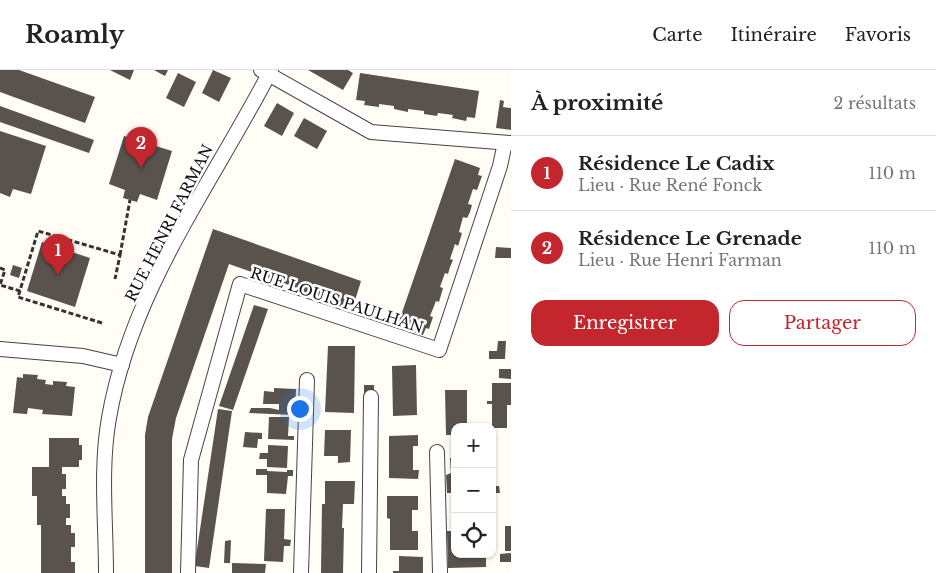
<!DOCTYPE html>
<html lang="fr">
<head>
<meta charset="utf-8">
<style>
	:root { --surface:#fff; --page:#f2f2f2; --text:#222; --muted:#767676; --line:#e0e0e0; --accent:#c4262e }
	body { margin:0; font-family:"Libre Baskerville",serif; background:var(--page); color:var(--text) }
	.controls { position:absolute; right:15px; bottom:15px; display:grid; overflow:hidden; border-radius:10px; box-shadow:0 1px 4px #0004 }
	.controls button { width:45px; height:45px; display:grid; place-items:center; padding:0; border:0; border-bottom:1px solid var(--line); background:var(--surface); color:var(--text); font:25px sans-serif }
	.you { position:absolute; left:299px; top:338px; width:18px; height:18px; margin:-12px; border:4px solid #fff; border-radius:50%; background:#1a73e8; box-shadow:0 0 0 8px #1a73e833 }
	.badge { display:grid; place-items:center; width:32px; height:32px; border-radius:50%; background:var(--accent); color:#fff; font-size:16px; font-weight:700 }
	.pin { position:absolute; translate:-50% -41px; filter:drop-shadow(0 1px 2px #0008) }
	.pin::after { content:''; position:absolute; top:26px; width:18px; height:15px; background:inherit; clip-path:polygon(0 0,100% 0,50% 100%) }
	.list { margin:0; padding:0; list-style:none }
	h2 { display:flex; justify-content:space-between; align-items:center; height:65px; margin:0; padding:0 20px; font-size:21px }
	h2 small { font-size:16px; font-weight:400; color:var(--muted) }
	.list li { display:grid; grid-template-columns:32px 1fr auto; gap:15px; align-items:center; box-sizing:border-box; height:75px; padding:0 20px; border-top:1px solid var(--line) }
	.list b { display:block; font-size:19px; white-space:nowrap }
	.list p { margin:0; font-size:16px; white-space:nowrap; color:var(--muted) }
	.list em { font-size:16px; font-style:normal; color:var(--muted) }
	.actions { display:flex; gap:10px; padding:15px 20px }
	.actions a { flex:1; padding:11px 0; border:1px solid var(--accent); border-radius:15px; text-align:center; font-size:18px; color:var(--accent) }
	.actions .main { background:var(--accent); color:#fff }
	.icon { flex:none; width:28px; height:28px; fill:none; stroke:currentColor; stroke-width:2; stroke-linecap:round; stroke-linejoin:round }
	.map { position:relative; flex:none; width:511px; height:503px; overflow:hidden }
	header { display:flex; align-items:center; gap:30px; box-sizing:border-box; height:70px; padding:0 25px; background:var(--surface); border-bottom:1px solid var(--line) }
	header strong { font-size:24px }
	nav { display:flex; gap:28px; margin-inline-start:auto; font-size:18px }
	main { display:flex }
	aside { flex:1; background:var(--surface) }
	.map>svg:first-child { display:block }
	.building { fill:#5a524d }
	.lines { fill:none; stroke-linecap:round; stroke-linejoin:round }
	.street-casing { stroke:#444; stroke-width:16 }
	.path { stroke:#333; stroke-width:3; stroke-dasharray:5 2.5; stroke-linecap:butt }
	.street { stroke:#fff; stroke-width:14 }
	.labels { text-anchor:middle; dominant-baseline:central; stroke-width:5; stroke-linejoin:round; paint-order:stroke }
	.street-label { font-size:15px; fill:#111; stroke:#fff }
</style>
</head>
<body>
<header>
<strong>Roamly</strong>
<nav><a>Carte</a><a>Itinéraire</a><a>Favoris</a></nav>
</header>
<main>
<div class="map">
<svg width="511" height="503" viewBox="0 0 511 503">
	<rect width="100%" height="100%" fill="#fffdf5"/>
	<g class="building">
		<polygon points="0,0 19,0 95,27 85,53 0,22"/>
		<polygon points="110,0 134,0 130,10"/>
		<polygon points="154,0 168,0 165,6"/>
		<polygon points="213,0 231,8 219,32 202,23"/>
		<polygon points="308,0 348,0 353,3 343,20"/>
		<polygon points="178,3 196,12 184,37 166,28"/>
		<polygon points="360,3 479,21 475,48 467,47 466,51 452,48 453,45 438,43 437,46 424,44 424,41 408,39 408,42 394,39 394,36 379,34 379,37 364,35 365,31 356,30"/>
		<polygon points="500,30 504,31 503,37 511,38 511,60 496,58"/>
		<polygon points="277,33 294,43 282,66 264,56"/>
		<polygon points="0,36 94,70 89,83 0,52"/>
		<polygon points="304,48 327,61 317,79 294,66"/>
		<polygon points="0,61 46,76 31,124 13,119 10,127 0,123"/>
		<polygon points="124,66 172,81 157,130 140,124 137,132 123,128 125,120 109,114"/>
		<polygon points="455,89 480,98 478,105 482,106 477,120 473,119 468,134 472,135 470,142 467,148 463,147 459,162 462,163 460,170 458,176 455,174 450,189 453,190 450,197 448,204 445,203 440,217 443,218 439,232 436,231 430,246 433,247 429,259 426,258 423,265 397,257"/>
		<polygon points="213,159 361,211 353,237 346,234 344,238 331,233 332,230 317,225 316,228 309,226 303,224 303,220 229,194 176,348 172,369 172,503 145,503 145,365 148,347"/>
		<polygon points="42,172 90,188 75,237 27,221"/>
		<polygon points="496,177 511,178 511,188 495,188"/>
		<polygon points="13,195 22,198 19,208 10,205"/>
		<polygon points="254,235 268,239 233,340 219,336"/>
		<polygon points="498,271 506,271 505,289 489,289 489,281 497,281"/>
		<polygon points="328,276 355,276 354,343 325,342"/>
		<polygon points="416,295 417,345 393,346 392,296"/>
		<polygon points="499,299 511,299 511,309 499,308"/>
		<polygon points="23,304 38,305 37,309 46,310 45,314 53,315 53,311 67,312 66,316 75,317 72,346 42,344 43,340 28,338 27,344 13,343 17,307 23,308"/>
		<polygon points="492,313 511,313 511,335 507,335 507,358 492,358 492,334 487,334 487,331 492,331"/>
		<rect x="364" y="315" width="10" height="8"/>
		<polygon points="274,318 296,319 295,345 249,343 251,338 270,338 279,340 279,334 263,334 264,321 274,322"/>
		<polygon points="445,320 467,320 467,357 455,357 455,365 446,365"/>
		<polygon points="218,339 232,341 209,498 195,496 195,493"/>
		<polygon points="269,347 289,347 288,366 294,366 294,370 268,369"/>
		<polygon points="325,360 351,360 350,392 338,393 338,386 324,386"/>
		<polygon points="245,362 262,363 262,369 258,369 257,378 243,377"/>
		<polygon points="418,365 418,376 413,376 413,400 419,400 418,409 389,408 389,366"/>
		<polygon points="49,368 79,368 79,375 82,375 82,390 79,390 79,397 62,397 62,404 66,404 66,419 62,419 62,426 66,426 66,434 70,434 70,448 66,448 66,455 71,455 71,463 75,463 75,477 71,477 71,492 75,492 75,503 41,503 41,455 37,455 37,426 32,426 32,397 49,397"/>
		<polygon points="268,375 288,376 287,398 267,397 267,389 259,389 260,383 268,383"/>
		<polygon points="450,388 455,388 455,433 451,433 451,423 447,423 446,405 451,403"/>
		<polygon points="256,399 267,399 267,401 287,402 287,400 293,400 293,406 288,406 286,424 267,423 267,405 256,405"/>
		<polygon points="325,411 355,411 354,434 343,434 342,458 344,458 343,503 321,503 322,434 325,434"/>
		<polygon points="492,416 499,416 500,423 492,423"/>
		<polygon points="387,426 418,426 418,440 412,440 412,461 418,461 418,480 390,480 390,449 387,448"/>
		<polygon points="266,439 285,439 284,469 291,470 290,476 284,476 283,492 264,491"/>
		<rect x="505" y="456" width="6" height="25"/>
		<polygon points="447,461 455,461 455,484 486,484 486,497 448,498"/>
		<polygon points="231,470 230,493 224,493 225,471"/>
		<polygon points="511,483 511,492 500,492 500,484"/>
		<polygon points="399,486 423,487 423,503 393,503 393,501 399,501"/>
		<polygon points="232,493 266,494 265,503 232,503"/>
	</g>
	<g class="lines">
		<defs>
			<g id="street">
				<polyline points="261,0 371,62 511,73"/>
				<polyline points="0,279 83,286 122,295"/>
				<polyline points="437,382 440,503"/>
				<path d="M106,503C106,452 100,398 109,348C131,219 212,114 271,0"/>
				<polyline points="188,503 191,390 240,214 439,280 500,96 505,73"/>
				<polyline points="301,503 307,310"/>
				<polyline points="369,503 371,327"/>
			</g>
		</defs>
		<use href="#street" class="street-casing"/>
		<g class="path">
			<polyline points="120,185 130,130"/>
			<polyline points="0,198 5,200 0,215 20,221"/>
			<polyline points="102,253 18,227 38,161 120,185 115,209"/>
		</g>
		<use href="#street" class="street"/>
	</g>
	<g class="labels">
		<g class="street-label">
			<text transform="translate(169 153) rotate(-63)">RUE HENRI FARMAN</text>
			<text transform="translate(337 230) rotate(18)">RUE LOUIS PAULHAN</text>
		</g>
	</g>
</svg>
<div class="controls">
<button>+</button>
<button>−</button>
<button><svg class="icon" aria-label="locate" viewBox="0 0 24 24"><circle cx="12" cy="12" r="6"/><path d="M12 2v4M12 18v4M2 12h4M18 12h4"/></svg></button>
</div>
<div class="you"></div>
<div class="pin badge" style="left:58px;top:205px">1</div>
<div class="pin badge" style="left:141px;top:98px">2</div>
</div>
<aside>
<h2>À proximité<small>2 résultats</small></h2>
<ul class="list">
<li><span class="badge">1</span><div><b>Résidence Le Cadix</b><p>Lieu · Rue René Fonck</p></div><em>110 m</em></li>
<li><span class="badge">2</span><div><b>Résidence Le Grenade</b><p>Lieu · Rue Henri Farman</p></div><em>110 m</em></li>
</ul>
<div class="actions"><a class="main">Enregistrer</a><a>Partager</a></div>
</aside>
</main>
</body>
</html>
